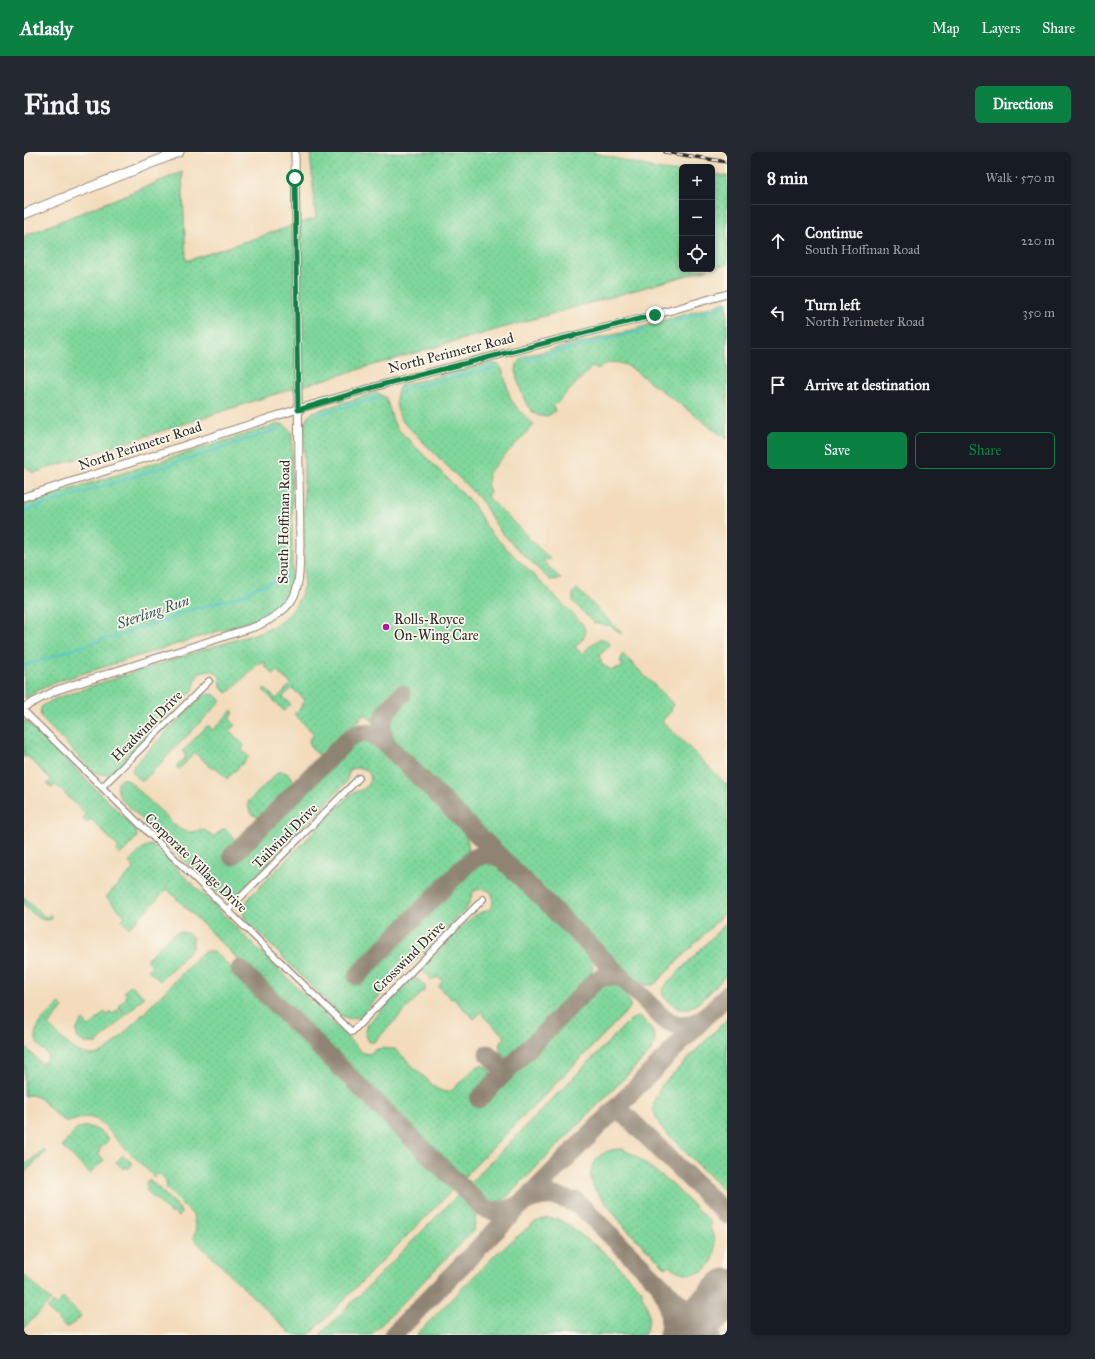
<!DOCTYPE html>
<html lang="en">
<head>
<meta charset="utf-8">
<style>
	:root { --surface:#171b24; --page:#242831; --text:#f1f3f6; --muted:#9ea1a6; --line:#363941; --accent:#0b8043 }
	body { margin:0; font-family:"IM FELL Great Primer",serif; background:var(--page); color:var(--text) }
	.controls { position:absolute; right:12px; top:12px; display:grid; overflow:hidden; border-radius:6px; box-shadow:0 2px 6px #0003 }
	.controls button { width:36px; height:36px; display:grid; place-items:center; padding:0; border:0; border-bottom:1px solid var(--line); background:var(--surface); color:var(--text); font:20px sans-serif }
	.stop { position:absolute; width:12px; height:12px; margin:-9px; border:3px solid #0b8043; border-radius:50%; background:#fff }
	.stop.end { background:#0b8043; border-color:#fff; box-shadow:0 1px 4px #0008 }
	.list { margin:0; padding:0; list-style:none }
	h2 { display:flex; justify-content:space-between; align-items:center; height:52px; margin:0; padding:0 16px; font-size:17px }
	h2 small { font-size:13px; font-weight:400; color:var(--muted) }
	.list li { display:grid; grid-template-columns:26px 1fr auto; gap:12px; align-items:center; box-sizing:border-box; height:72px; padding:0 16px; border-top:1px solid var(--line) }
	.list b { display:block; font-size:15px; white-space:nowrap }
	.list p { margin:0; font-size:13px; white-space:nowrap; color:var(--muted) }
	.list em { font-size:13px; font-style:normal; color:var(--muted) }
	.actions { display:flex; gap:8px; padding:12px 16px }
	.actions a { flex:1; padding:9px 0; border:1px solid var(--accent); border-radius:6px; text-align:center; font-size:14px; color:var(--accent) }
	.actions .main { background:var(--accent); color:#fff }
	.icon { flex:none; width:22px; height:22px; fill:none; stroke:currentColor; stroke-width:2; stroke-linecap:round; stroke-linejoin:round }
	.map { position:relative; flex:none; width:703px; height:1183px; overflow:hidden; border-radius:6px }
	header { display:flex; align-items:center; gap:24px; box-sizing:border-box; height:56px; padding:0 20px; background:var(--accent); color:#fff }
	header strong { font-size:19px }
	nav { display:flex; gap:22px; margin-inline-start:auto; font-size:14px }
	.intro { display:flex; align-items:center; justify-content:space-between; box-sizing:border-box; height:96px; padding:0 24px }
	h1 { margin:0; font-size:28px }
	.button { padding:10px 18px; border-radius:6px; background:var(--accent); color:#fff; font-size:14px; font-weight:700 }
	main { display:flex; gap:24px; padding:0 24px }
	aside { flex:1; background:var(--surface); border-radius:6px; box-shadow:0 2px 6px #0003 }
	.map>svg:first-child { display:block }
	.grass { fill:url(#grass-dots); stroke:#558164 }
	.lines { fill:none; stroke-linecap:round; stroke-linejoin:round }
	.stream { stroke:#57c4cd; stroke-width:2 }
	.taxiway { stroke:#8f8373; stroke-width:19 }
	.runway { stroke:#8f8373; stroke-width:47 }
	.minor-casing { stroke:#8f8373; stroke-width:8 }
	.tertiary-casing { stroke:#8f8373; stroke-width:9 }
	.primary-casing { stroke:#8f8373; stroke-width:11 }
	.minor { stroke:#fff; stroke-width:5.5 }
	.tertiary { stroke:#fff; stroke-width:7 }
	.primary { stroke:#fff; stroke-width:9 }
	.rail-casing { stroke:#2b2b2b; stroke-width:3.5 }
	.rail { stroke:#fbf7ec; stroke-width:2; stroke-dasharray:6; stroke-linecap:butt }
	.route { stroke:#0b8043; stroke-width:5 }
	.poi-dot { fill:#b5179e; stroke:#fbf7ec; stroke-width:1.5 }
	.labels { text-anchor:middle; dominant-baseline:central; stroke-width:3.5; stroke-linejoin:round; paint-order:stroke }
	.street-label { font-size:14px; fill:#2b2b2b; stroke:#fbf7ec }
	.poi-label { font-size:14px; fill:#2b2b2b; stroke:#fbf7ec; text-anchor:start }
	.water-label { font-size:15px; font-style:italic; fill:#38595c; stroke:#fbf7ec }
</style>
</head>
<body>
<header>
<strong>Atlasly</strong>
<nav><a>Map</a><a>Layers</a><a>Share</a></nav>
</header>
<div class="intro"><h1>Find us</h1><a class="button">Directions</a></div>
<main>
<div class="map">
<svg width="703" height="1183" viewBox="0 0 703 1183">
	<defs>
		<pattern id="grass-dots" width="8" height="8" patternUnits="userSpaceOnUse"><rect width="8" height="8" fill="#7fd79c"/><path d="M2 2h.1M6 6h.1" fill="none" stroke="#6eb987" stroke-width="1.8" stroke-linecap="round"/></pattern>
	</defs>
	<rect width="100%" height="100%" fill="#fbf7ec"/>
	<filter id="ink" filterUnits="userSpaceOnUse"><feTurbulence type="fractalNoise" baseFrequency=".025" numOctaves="2"/><feDisplacementMap in="SourceGraphic" scale="8" xChannelSelector="R" yChannelSelector="G"/><feConvolveMatrix kernelMatrix="1 2 1 2 8 2 1 2 1" color-interpolation-filters="sRGB"/></filter>
	<filter id="wash" filterUnits="userSpaceOnUse"><feTurbulence type="fractalNoise" baseFrequency=".012" numOctaves="4" result="noise"/><feDisplacementMap in="SourceGraphic" scale="16" xChannelSelector="R" yChannelSelector="G"/><feGaussianBlur stdDeviation="0.9" result="paint"/><feColorMatrix in="noise" values="0 0 0 0 0 0 0 0 0 0 0 0 0 0 0 0 0 1.4 0 .05"/><feComposite in="paint" operator="in"/></filter>
	<g filter="url(#wash)">
		<rect width="100%" height="100%" fill="#f3dbbb"/>
		<g class="grass">
			<polygon points="286,0 567,0 637,18 658,20 658,117 685,117 373,206 248,243 9,321 0,313 0,84 158,20 162,109 292,66"/>
			<polygon points="688,22 703,24 703,112 688,116"/>
			<path d="M703,150V287L606,215C594,209 584,208 574,217L569,214L529,255L531,259C512,275 500,251 496,235C493,227 490,219 494,211C496,208 498,206 501,204L601,180Z"/>
			<path d="M468,211L475,213L478,217L487,248L495,258L510,273L463,322L465,326L463,333L466,340L463,344L526,407L519,409L537,427L526,428C509,411 490,395 475,377C467,367 463,355 455,346L379,270C372,259 369,244 377,233Z"/>
			<path d="M350,241H354L362,246L369,269L373,276L449,352L462,374L467,381L558,471C565,484 559,486 551,495L558,502C565,496 579,478 586,493L575,504L577,509V511L580,514L588,518H591L592,516L595,517L599,514L596,510L599,502L649,552L646,557L648,558L638,569L703,633V759L630,833H622L609,826L341,562L300,604C291,602 287,597 285,588L290,582L270,562L278,554L277,553L281,548L268,536L259,545L267,552L260,559L239,538L241,536L252,547L267,532L253,519L249,522L240,513L242,511L239,509L237,511L236,510L204,541L197,536C197,533 197,529 196,526C193,517 180,516 174,523C171,527 171,533 169,538L90,618C83,624 75,624 68,618L18,567L16,560L18,554L31,547C81,529 132,513 182,497C203,490 242,481 259,468C270,459 277,446 280,432V272L284,265L289,260Z"/>
			<path d="M255,272C261,272 265,276 268,282V421C266,444 257,456 236,466L38,528L17,537L0,546V352Z"/>
			<polygon points="553,437 597,480 597,482 587,474 570,471 549,450 549,442"/>
			<polygon points="188,542 191,543 196,548 196,550 120,628 117,629 108,619 110,613 175,547 182,543"/>
			<polygon points="208,558 210,561 205,566 212,573 205,578 220,593 218,598 225,605 203,627 191,615 189,617 171,601 155,617 152,615 162,605 159,599 183,574 185,574 189,578"/>
			<path d="M0,568L8,574L112,677L113,685L98,701C96,703 94,702 92,699L95,696L67,667L63,671L59,667L62,662L32,633L28,636L23,632L27,628L3,604L0,606Z"/>
			<path d="M337,589L344,590L350,593L441,683C451,705 439,702 431,718L326,824L334,832L439,725C454,717 452,705 473,714L565,805L569,816L566,825L554,839L491,903C486,906 481,906 477,901L475,893L481,885L458,863L460,861L458,859L450,867L429,846L427,847L415,835V833L419,829L414,825L408,828L399,819L400,815C417,798 432,780 449,765C458,757 471,762 469,744C465,736 457,735 449,740L444,754L440,759L339,861C331,869 323,868 314,861L221,767C217,757 220,752 227,744L327,642C332,639 338,639 342,635C354,625 340,610 326,618L321,632L317,636L216,740C209,746 201,747 194,741L97,647C93,640 90,624 103,627L153,675C162,683 170,679 181,678L189,685L200,676L215,691L203,701L211,710L316,604L331,591Z"/>
			<path d="M255,619C265,620 269,626 271,635L240,666C228,663 225,664 224,650Z"/>
			<path d="M125,693L129,694L133,697L338,900C347,905 347,899 354,897C358,896 366,897 371,897L413,937L421,940L427,939L452,915C458,912 462,914 466,919V929L450,945L458,953L562,847C576,840 585,818 601,842C604,847 607,850 606,856L437,1028L143,737L105,776L97,768L101,764L82,745L110,716L105,710L119,696Z"/>
			<path d="M0,745L22,766L26,762L28,765V767C16,771 8,761 0,753Z"/>
			<path d="M703,770V822C694,831 671,860 658,857C654,857 650,854 647,851C641,847 637,844 639,836Z"/>
			<path d="M153,780C160,780 166,781 169,787L168,796L136,829L124,818L128,813L122,808L143,787Z"/>
			<path d="M183,799H188L195,804L429,1036L426,1040L285,1183H268L169,1086L172,1079L169,1063L143,1037L142,1028L135,1021L130,1025C119,1013 107,1002 95,990C87,982 80,969 68,966C58,962 49,973 39,968C26,961 17,938 0,944V894L18,912L25,904C22,900 15,896 13,890C5,876 27,861 35,852L39,856L24,873C43,891 62,917 88,894L178,801Z"/>
			<polygon points="392,826 401,834 401,838 350,890 345,890 341,881 344,872 388,827"/>
			<polygon points="107,833 120,845 103,862 94,854 103,845 101,844 103,842 100,840"/>
			<path d="M95,857L102,863L73,891H61C49,885 51,877 59,868L63,872L62,873L63,874L66,875L80,860L84,863L87,860L89,862Z"/>
			<path d="M614,865C622,868 632,881 631,890C630,893 628,896 627,899L481,1047C464,1054 456,1047 444,1035L445,1032L606,868Z"/>
			<path d="M703,867V1042L639,978C627,957 626,954 638,933Z"/>
			<path d="M59,975C70,974 78,980 85,987L76,997V1001L74,1003L80,1008L66,1022L38,994L52,978Z"/>
			<polygon points="20,997 21,1001 0,1021 0,1014"/>
			<path d="M598,997L610,1003L649,1033L685,1069L687,1072L685,1074C703,1107 678,1136 645,1114L643,1116L640,1114L603,1078L572,1039C558,1018 574,996 598,997Z"/>
			<polygon points="100,1004 109,1011 104,1017 102,1015 99,1017 92,1010 97,1005"/>
			<polygon points="126,1028 155,1056 157,1061 155,1065 149,1060 147,1062 121,1037 124,1035 121,1032"/>
			<path d="M436,1042C449,1055 455,1062 449,1079L347,1183H296L433,1044Z"/>
			<path d="M523,1066L534,1067L540,1070L581,1101L617,1137L619,1140L617,1142C625,1155 628,1169 620,1183H392L472,1102L511,1070Z"/>
			<polygon points="0,1122 27,1149 0,1176"/>
			<path d="M39,1146L57,1164C52,1169 49,1174 41,1175L23,1157L29,1151L32,1153Z"/>
		</g>
		<g class="lines">
			<g class="stream">
				<polyline points="649,170 703,153"/>
				<polyline points="502,208 621,178"/>
				<polyline points="377,240 384,236 470,216"/>
				<polyline points="292,263 356,245"/>
				<polyline points="0,359 140,315 254,277"/>
				<polyline points="0,514 80,487 96,484 117,475 140,469 171,456 176,456 198,449 205,448 222,442 230,436 264,425"/>
			</g>
			<g class="taxiway">
				<path d="M364,594C350,571 362,558 378,542"/>
				<path d="M208,704L323,588C339,575 350,581 364,594L640,867C655,876 669,875 683,863"/>
				<path d="M216,817L459,1056C483,1065 491,1052 511,1046C530,1040 546,1047 560,1058"/>
				<path d="M333,824L446,709C457,701 467,701 478,707"/>
				<polyline points="464,902 482,920"/>
				<path d="M455,947L570,830C580,823 590,822 601,828"/>
				<polyline points="593,955 703,1063"/>
				<polyline points="552,1049 687,1183"/>
				<path d="M637,1136C645,1151 648,1166 644,1183"/>
				<polyline points="369,1183 703,843"/>
			</g>
			<polyline class="runway" points="661,1183 703,1140"/>
		</g>
	</g>
	<g filter="url(#ink)">
		<g class="lines">
			<defs>
				<g id="minor">
					<polyline points="0,559 328,880 459,747"/>
					<polyline points="78,635 185,529"/>
					<polyline points="204,758 335,626"/>
				</g>
				<g id="tertiary">
					<polyline points="0,345 274,257 364,231 631,163 703,142"/>
					<path d="M0,555L33,538L233,474C277,454 275,437 276,393L271,0"/>
				</g>
				<polyline id="primary" points="0,62 155,0"/>
			</defs>
			<use href="#minor" class="minor-casing"/>
			<use href="#tertiary" class="tertiary-casing"/>
			<use href="#primary" class="primary-casing"/>
			<use href="#minor" class="minor"/>
			<use href="#tertiary" class="tertiary"/>
			<use href="#primary" class="primary"/>
			<defs>
				<polyline id="rail" points="641,0 703,10"/>
			</defs>
			<use href="#rail" class="rail-casing"/>
			<use href="#rail" class="rail"/>
		</g>
	</g>
	<g class="lines" filter="url(#ink)">
		<polyline class="route" points="271,26 274,258 364,231 631,163"/>
	</g>
	<circle class="poi-dot" cx="362" cy="475" r="4"/>
	<g class="labels">
		<g class="street-label">
			<text transform="translate(427 201) rotate(-14)">North Perimeter Road</text>
			<text transform="translate(116 294) rotate(-18)">North Perimeter Road</text>
			<text transform="translate(260 370) rotate(-89)">South Hoffman Road</text>
			<text transform="translate(123 574) rotate(-45)">Headwind Drive</text>
			<text transform="translate(261 684) rotate(-45)">Tailwind Drive</text>
			<text transform="translate(172 711) rotate(44)">Corporate Village Drive</text>
			<text transform="translate(385 805) rotate(-45)">Crosswind Drive</text>
		</g>
		<g class="poi-label">
			<text x="370" y="467">Rolls-Royce<tspan x="370" dy="16">On-Wing Care</tspan></text>
		</g>
		<g class="water-label">
			<text transform="translate(129 460) rotate(-19)">Sterling Run</text>
		</g>
	</g>
</svg>
<div class="controls">
<button>+</button>
<button>−</button>
<button><svg class="icon" aria-label="locate" viewBox="0 0 24 24"><circle cx="12" cy="12" r="6"/><path d="M12 2v4M12 18v4M2 12h4M18 12h4"/></svg></button>
</div>
<div class="stop" style="left:271px;top:26px"></div>
<div class="stop end" style="left:631px;top:163px"></div>
</div>
<aside>
<h2>8 min<small>Walk · 570 m</small></h2>
<ul class="list">
<li><svg class="icon" aria-label="ahead" viewBox="0 0 24 24"><path d="M12 20V5M6 11l6-6 6 6"/></svg><div><b>Continue</b><p>South Hoffman Road</p></div><em>220 m</em></li>
<li><svg class="icon" aria-label="left" viewBox="0 0 24 24"><path d="M17 20v-9H6M10 6l-5 5 5 5"/></svg><div><b>Turn left</b><p>North Perimeter Road</p></div><em>350 m</em></li>
<li><svg class="icon" aria-label="arrive" viewBox="0 0 24 24"><path d="M6 21V4h12l-3 4 3 4H6"/></svg><div><b>Arrive at destination</b></div></li>
</ul>
<div class="actions"><a class="main">Save</a><a>Share</a></div>
</aside>
</main>
</body>
</html>
